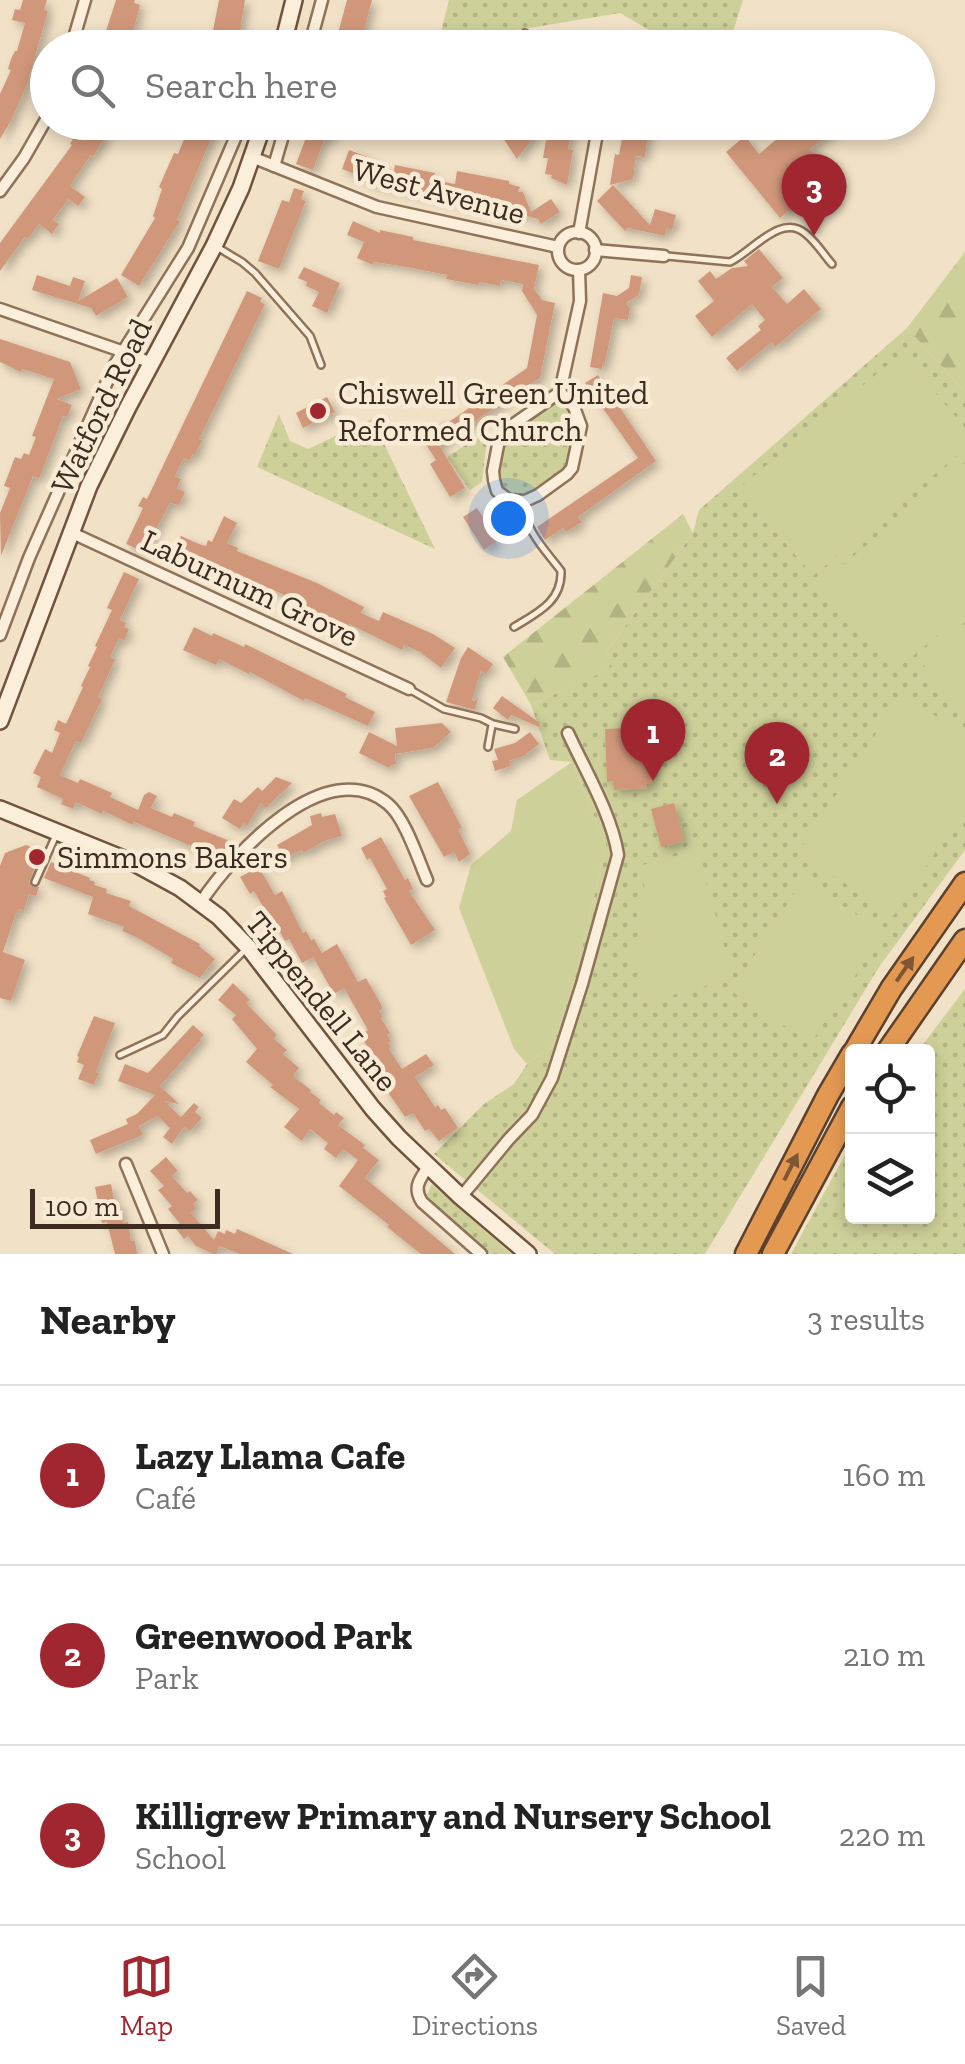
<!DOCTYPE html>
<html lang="en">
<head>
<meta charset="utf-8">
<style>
	:root { --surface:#fff; --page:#f6f6f6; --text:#222; --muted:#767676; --line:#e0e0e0; --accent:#a02630 }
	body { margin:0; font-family:"Zilla Slab",serif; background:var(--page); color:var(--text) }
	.controls { position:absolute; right:30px; bottom:30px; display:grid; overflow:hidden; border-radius:10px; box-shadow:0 5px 15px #0003 }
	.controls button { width:90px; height:90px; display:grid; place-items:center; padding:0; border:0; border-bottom:2px solid var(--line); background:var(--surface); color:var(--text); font:50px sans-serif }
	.scale { position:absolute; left:30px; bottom:25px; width:190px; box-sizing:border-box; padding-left:10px; border:5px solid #3d2b1f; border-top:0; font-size:28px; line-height:35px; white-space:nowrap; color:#3d2b1f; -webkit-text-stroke:8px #f8ebd6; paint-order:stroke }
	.you { position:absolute; left:508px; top:518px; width:35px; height:35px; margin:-25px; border:8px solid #fff; border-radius:50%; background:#1a73e8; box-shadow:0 0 0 15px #1a73e833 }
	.badge { display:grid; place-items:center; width:65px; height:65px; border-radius:50%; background:var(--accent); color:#fff; font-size:32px; font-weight:700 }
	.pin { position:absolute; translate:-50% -82px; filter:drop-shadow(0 2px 5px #0008) }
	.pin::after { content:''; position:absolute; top:52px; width:35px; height:30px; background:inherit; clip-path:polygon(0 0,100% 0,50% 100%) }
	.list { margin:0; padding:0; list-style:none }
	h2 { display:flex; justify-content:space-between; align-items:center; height:130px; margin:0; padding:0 40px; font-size:42px }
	h2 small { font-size:32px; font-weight:400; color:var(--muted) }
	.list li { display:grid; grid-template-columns:65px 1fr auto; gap:30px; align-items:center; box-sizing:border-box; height:180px; padding:0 40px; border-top:2px solid var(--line) }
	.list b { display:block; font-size:38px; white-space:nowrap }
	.list p { margin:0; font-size:32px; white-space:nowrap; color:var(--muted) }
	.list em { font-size:32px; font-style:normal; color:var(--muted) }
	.icon { flex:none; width:55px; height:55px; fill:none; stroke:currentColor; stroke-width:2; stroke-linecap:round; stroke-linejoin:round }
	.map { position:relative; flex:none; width:965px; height:1254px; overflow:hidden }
	.search { position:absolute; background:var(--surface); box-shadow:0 5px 15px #0003; left:30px; right:30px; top:30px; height:110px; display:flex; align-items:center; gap:25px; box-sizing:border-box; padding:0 35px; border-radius:55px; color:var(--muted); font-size:38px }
	.sheet { height:670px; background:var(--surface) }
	nav { display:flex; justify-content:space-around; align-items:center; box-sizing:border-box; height:140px; border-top:2px solid var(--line); background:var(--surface); font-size:28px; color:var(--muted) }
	nav a { display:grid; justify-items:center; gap:5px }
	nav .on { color:var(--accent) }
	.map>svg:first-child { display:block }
	.grass { fill:url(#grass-dots) }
	.forest { fill:url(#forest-firs) }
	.garden { fill:#ced099 }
	.building { fill:#d1977a; filter:url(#shadow) }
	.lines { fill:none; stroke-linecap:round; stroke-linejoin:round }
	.lane-casing { stroke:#8e725a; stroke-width:10 }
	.street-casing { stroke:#8e725a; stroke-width:15 }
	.secondary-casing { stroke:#70533d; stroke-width:20 }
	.highway-casing { stroke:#5b402e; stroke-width:25 }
	.lane { stroke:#fbeeda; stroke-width:5 }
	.street { stroke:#fbeeda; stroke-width:10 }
	.secondary { stroke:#fbeeda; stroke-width:15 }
	.highway { stroke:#e49953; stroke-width:20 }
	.oneway { fill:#805734 }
	.poi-dot { fill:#a02630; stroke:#f8ebd6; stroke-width:4 }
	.labels { text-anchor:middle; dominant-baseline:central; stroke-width:9; stroke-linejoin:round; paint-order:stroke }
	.street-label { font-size:32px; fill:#3d2b1f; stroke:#f8ebd6 }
	.poi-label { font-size:32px; fill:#3d2b1f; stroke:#f8ebd6; text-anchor:start }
</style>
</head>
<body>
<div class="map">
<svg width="965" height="1254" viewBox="0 0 965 1254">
	<defs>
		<pattern id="grass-dots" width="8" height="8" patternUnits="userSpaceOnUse" patternTransform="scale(2.5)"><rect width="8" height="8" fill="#ced099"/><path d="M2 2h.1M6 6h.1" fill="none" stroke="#b2b383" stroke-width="1.8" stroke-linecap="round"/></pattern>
		<pattern id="forest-firs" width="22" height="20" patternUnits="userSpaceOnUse" patternTransform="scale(2.5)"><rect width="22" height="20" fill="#ced099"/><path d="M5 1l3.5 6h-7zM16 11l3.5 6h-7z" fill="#b2b383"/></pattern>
		<filter id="shadow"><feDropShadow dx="4.5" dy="4.5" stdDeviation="5" flood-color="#0004"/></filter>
	</defs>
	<rect width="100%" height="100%" fill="#f1e1c6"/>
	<g class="grass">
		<polygon points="449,0 743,0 728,47 678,47 620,13 438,43"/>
		<polygon points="907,328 965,392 965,850 879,967 705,1254 555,1254 434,1154 484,1104 514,1084 527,1064 553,1045 573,985 606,845 572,762 550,760 531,705 611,668 607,651 693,533 699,510"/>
		<path d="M556,402L569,408C578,427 577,457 561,474C556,479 548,483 542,487C534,493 523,497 513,494C504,491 502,485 501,476C494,440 525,414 556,402Z"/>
		<polygon points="279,414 290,441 308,449 372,419 435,549 257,467"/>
		<polygon points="488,431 482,482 470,490 447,457"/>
		<polygon points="965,989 965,1254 791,1254 852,1142 852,1216 928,1216 928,1052 918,1051"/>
		<polygon points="432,1184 511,1254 490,1254 435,1207 427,1195"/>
	</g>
	<g class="forest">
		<polygon points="965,252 965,392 907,328"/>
		<polygon points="683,514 693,533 607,651 612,668 531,705 503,657"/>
	</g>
	<g class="garden">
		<polygon points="902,353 965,428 965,449 813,576 739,488"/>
		<polygon points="965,463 965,612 894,672 820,584"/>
		<polygon points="965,624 965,715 920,661"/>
		<polygon points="902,694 965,735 965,807 894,915 798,853"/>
		<polygon points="572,762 606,845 573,985 553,1045 527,1064 514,1049 459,908 471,865 511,831 517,800"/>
		<polygon points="697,850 733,978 645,1003 628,940 657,931 642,933 633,901 647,896 639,866"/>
		<polygon points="803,880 884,932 811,1043 731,991"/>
	</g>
	<g class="building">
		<polygon points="23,0 47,0 44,10 48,11 27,84 12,119 0,139 0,94 11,70 8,69 11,59 15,51 17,51 25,23 12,20 15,9 20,10"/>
		<polygon points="116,0 135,0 134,3 140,5 129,48 104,45 108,32 106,31"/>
		<polygon points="219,0 245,0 238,44 234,43 233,48 210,46"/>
		<polygon points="347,0 372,0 360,48 334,48"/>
		<polygon points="83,122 107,122 103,132 107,134 93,157 91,155 70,186 85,197 78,206 68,199 53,220 59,224 52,234 39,224 28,239 25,237 0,271 0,243 72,145 70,144"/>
		<polygon points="191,122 215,122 215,129 177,220 180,221 139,286 121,275 155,218 153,216 162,189 159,187 174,153 178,154"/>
		<polygon points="312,122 336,122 330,140 325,138 313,170 296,164"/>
		<polygon points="518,122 545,122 517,159 503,138 515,140"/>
		<polygon points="549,122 573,122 568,149 573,150 567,185 551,178 552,175 545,174 548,158 543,158"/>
		<polygon points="625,122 649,122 645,157 636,156 633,179 610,185 615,154 619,155"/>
		<polygon points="797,122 827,122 833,131 810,149 836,180 812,200 806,192 789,206 791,209 780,218 726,152 745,136 759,154"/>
		<polygon points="349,150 373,159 371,165 394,171 395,165 435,173 433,180 455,184 457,171 509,181 509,184 520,187 518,192 523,192 531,212 551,199 560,212 541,224 538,219 515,213 370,183 371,180 342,169"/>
		<polygon points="613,185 650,225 655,209 676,215 672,230 667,228 665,236 628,228 625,231 597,201"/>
		<polygon points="294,188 304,191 301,199 306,201 279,269 258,261 282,200 289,202"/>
		<polygon points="353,221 380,233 380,230 413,237 413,240 539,265 534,289 542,300 555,303 540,378 439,445 465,488 450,497 430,464 436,460 420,435 445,421 446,424 527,368 537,315 522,291 523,284 501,280 500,286 479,282 478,285 446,279 447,275 407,267 374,262 373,265 357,258 364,242 347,235"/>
		<polygon points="759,249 783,278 772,287 787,304 804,289 821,309 775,347 772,342 737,371 726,358 761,330 758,326 765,320 752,304 712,337 695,316 714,301 698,281 710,271 716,279 732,268 748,266 744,261"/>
		<polygon points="304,267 340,283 327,313 312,306 319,292 306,286 307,282 298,278"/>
		<polygon points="37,275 70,286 73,277 85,281 78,301 117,278 128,297 96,316 91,308 32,290"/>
		<polygon points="631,275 642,277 639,295 626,303 630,308 628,320 614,318 605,363 603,363 602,369 590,367 603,293 617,296 629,288"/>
		<polygon points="247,291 262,298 260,302 265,304 204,429 199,439 202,440 195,455 193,454 189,461 184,458 175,476 181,479 177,488 185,492 179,505 170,503 144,552 126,544 143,508 138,506 143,497 147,499"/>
		<polygon points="0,339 70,362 81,389 57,399 72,405 67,417 63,416 39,479 33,476 1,556 0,513 10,488 4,486 15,457 21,459 24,453 29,455 36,437 32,436 54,379 22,369 21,372 0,362"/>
		<polygon points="598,375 656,461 578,517 582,522 566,532 563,528 545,540 537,527 638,458 585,383"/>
		<polygon points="327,397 335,412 303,428 296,413"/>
		<polygon points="477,508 498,541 484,550 463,517"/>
		<polygon points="224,516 237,523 227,543 238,548 237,551 317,583 364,607 361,613 379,621 383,612 433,634 455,648 441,668 420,652 404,645 402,650 349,624 348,627 298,604 298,601 204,559 202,564 173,553 181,536 199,544 206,546 208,540 212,542"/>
		<polygon points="124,572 139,579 120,620 126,623 124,627 129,629 124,641 119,638 110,657 115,660 98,697 102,699 81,743 76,741 60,775 78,783 80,779 112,793 110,797 138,810 144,795 149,792 157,796 151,808 172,817 174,813 195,822 193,826 232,842 226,855 222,853 220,858 134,822 133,825 103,811 102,814 76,802 73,809 61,804 63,799 37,787 41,777 33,773 45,749 52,753 60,733 54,730 58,720 66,724 83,687 81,686 90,667 88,666 97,647 95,646 112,610 107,608"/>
		<polygon points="194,627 212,636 213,633 244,647 245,644 347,694 345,697 375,712 368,726 305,698 304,701 250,672 249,674 219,659 216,665 183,650"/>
		<polygon points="468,647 493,664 486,674 481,671 472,700 475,701 478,698 475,710 446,702 461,658"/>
		<polygon points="502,696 540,723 539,727 511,715 508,720 493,708"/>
		<polygon points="442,723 451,732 433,748 395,754 396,764 391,765 389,768 359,753 369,732 397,746 395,728"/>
		<polygon points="650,727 653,784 647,784 647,788 614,790 613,781 607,782 605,729"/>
		<polygon points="530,732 539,744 524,756 509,761 511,766 495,771 492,761 498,760 494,749 515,743"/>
		<polygon points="276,777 292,783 266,808 261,803 247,826 244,823 240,829 222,818 234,799 241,803 258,787 262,791"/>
		<polygon points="438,782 462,828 458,829 470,854 459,862 454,852 444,857 409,796"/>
		<polygon points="674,803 684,841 661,847 651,809"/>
		<polygon points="321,813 322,817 335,814 342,836 325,841 303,853 302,850 295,853 269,867 279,848 277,845 312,825 310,816"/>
		<polygon points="381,837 405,880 408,878 413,889 409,891 435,930 411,945 384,898 386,897 383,891 387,889 370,858 367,860 361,848"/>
		<polygon points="26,845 42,851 29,882 32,887 39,887 36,896 29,894 24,910 19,909 18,914 16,913 3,952 25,960 11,1001 0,998 0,866 5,853"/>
		<polygon points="51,862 90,878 89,880 95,882 94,885 107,889 106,893 131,901 129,906 200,944 199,946 215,959 200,978 171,963 173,959 138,938 122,931 124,927 88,914 93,897 44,878"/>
		<polygon points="259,867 275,895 282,891 303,933 306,931 311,940 314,939 322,953 337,944 358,982 366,978 381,1004 382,1009 379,1011 383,1017 381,1018 390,1033 387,1035 391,1041 388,1043 391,1048 389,1049 402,1069 426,1054 434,1065 415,1077 435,1107 438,1105 441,1110 445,1108 458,1128 439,1141 429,1129 425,1131 413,1113 405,1117 370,1066 373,1065 363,1048 367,1046 360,1035 368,1030 344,988 334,994 313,957 302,963 289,939 285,941 276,925 274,926 254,891 250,894 240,877"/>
		<polygon points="233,983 250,1000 246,1003 277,1035 274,1039 287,1050 283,1054 299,1068 293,1076 311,1090 310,1092 321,1100 319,1103 334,1115 336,1112 344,1118 338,1125 365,1145 363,1148 379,1160 365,1178 455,1254 421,1254 387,1227 389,1225 339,1186 358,1160 343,1149 336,1158 324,1149 328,1143 310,1129 302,1141 284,1127 299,1109 270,1087 273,1085 246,1062 257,1049 232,1019 236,1015 218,1000"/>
		<polygon points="94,1016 115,1023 96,1072 99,1073 94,1085 78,1079 84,1065 77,1062 79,1057 77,1056"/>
		<polygon points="193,1025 204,1035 200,1039 201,1040 160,1086 179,1104 164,1101 181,1117 194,1103 199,1107 195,1112 202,1118 190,1131 184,1127 172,1144 163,1137 170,1128 158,1116 139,1126 143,1135 96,1154 90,1140 128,1124 126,1119 137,1114 155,1095 118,1081 125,1064 148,1073"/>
		<polygon points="166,1157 178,1171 172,1176 187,1193 190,1191 198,1200 193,1204 196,1208 191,1213 214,1240 218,1231 225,1234 226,1230 235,1234 237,1229 293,1254 240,1254 219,1246 217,1254 213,1254 196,1246 188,1236 184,1239 176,1229 181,1225 168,1209 172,1206 158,1190 164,1186 150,1171"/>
		<polygon points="111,1184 115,1204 120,1204 123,1223 128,1222 131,1241 135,1241 137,1254 115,1254 107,1222 102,1223 95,1187"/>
	</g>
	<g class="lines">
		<defs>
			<g id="lane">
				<polyline points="525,33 531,48"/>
				<polyline points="217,247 242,262 255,273 310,336 321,365"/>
				<path d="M667,256L730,262C752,252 781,212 806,234C816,242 824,255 832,264"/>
				<path d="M514,627C537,613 562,602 561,571C547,552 521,527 525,501"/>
				<polyline points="409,689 444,709 481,718 493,724 515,729"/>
				<polyline points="488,747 492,725"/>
				<polyline points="35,882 56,835"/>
				<polyline points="120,1055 163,1035 178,1016 246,949"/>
			</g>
			<g id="street">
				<polyline points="71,48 85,0"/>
				<polyline points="309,48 322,0"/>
				<polyline points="252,157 377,207 558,247"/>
				<polyline points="274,166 287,122"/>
				<polyline points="0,191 24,158 48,116"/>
				<circle cx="577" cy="251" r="19"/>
				<polyline points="579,233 599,122"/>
				<polyline points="595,250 664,256"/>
				<polyline points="0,309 124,352 151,363"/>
				<polyline points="560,392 574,407 581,426 572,468 567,474 538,495 525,501 509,500 497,491 494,480 493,471 499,440 511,426 560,392 580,301 579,270"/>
				<polyline points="70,532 409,689"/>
				<polyline points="0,635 29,558 114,366 188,248 242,122"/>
				<path d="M201,902C232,855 326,752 388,804C405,818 418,859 427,880"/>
				<polyline points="126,1164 163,1254"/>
				<path d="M428,1167C419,1180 413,1188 422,1202L481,1254"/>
				<path d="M461,1197L509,1139L532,1115L552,1078L582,984L618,855C612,815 585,770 568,733"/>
			</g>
			<g id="secondary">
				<polyline points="282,48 294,0"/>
				<polyline points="0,721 89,486 128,407 214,246 241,188 264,122"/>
				<polyline points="0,809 136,864 180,888 219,917 249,948 373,1109 399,1138 461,1197 528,1254"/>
			</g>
			<g id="highway">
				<polyline points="854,1052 891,989 965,883"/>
				<polyline points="887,1052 965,940"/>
				<polyline points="746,1254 828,1095 852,1054"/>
				<polyline points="773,1254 852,1107"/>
			</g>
		</defs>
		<use href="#lane" class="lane-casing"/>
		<use href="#street" class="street-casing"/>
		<use href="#secondary" class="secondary-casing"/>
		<use href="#highway" class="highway-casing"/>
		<use href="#lane" class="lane"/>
		<use href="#street" class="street"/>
		<use href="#secondary" class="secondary"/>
		<use href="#highway" class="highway"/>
	</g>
	<defs><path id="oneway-solid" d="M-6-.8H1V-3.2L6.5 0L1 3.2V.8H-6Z" transform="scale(2.5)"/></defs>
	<g class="oneway">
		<use href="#oneway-solid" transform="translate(905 969) rotate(-55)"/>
		<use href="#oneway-solid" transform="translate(791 1167) rotate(-63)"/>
	</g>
	<g class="poi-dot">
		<circle cx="318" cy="411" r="10"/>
		<circle cx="37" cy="857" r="10"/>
	</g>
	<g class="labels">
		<g class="street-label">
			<text transform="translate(439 191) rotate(15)">West Avenue</text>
			<text transform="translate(101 406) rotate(-64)">Watford Road</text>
			<text transform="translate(250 588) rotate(25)">Laburnum Grove</text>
			<text transform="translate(322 1001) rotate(51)">Tippendell Lane</text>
		</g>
		<g class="poi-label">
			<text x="338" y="393">Chiswell Green United<tspan x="338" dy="37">Reformed Church</tspan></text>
			<text x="57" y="857">Simmons Bakers</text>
		</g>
	</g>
</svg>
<div class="controls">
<button><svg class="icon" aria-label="locate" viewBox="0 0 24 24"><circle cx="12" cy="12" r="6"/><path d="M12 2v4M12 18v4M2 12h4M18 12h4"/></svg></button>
<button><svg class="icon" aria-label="layers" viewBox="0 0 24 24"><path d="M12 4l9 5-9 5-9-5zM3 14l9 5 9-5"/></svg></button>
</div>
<div class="scale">100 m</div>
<div class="you"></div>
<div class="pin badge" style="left:653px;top:781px">1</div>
<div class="pin badge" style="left:777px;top:804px">2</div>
<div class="pin badge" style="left:814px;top:236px">3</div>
<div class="search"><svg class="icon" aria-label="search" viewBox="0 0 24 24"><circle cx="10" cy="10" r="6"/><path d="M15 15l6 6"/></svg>Search here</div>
</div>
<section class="sheet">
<h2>Nearby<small>3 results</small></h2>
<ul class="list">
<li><span class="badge">1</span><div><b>Lazy Llama Cafe</b><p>Café</p></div><em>160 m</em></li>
<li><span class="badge">2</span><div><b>Greenwood Park</b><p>Park</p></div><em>210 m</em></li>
<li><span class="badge">3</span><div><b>Killigrew Primary and Nursery School</b><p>School</p></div><em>220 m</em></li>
</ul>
</section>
<nav>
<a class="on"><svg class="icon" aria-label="map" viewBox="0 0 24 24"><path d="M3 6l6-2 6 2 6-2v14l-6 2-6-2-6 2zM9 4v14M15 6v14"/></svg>Map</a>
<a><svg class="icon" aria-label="directions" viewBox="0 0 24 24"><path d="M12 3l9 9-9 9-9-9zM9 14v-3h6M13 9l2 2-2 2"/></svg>Directions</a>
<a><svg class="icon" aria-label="saved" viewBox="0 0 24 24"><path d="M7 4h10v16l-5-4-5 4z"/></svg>Saved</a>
</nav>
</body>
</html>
